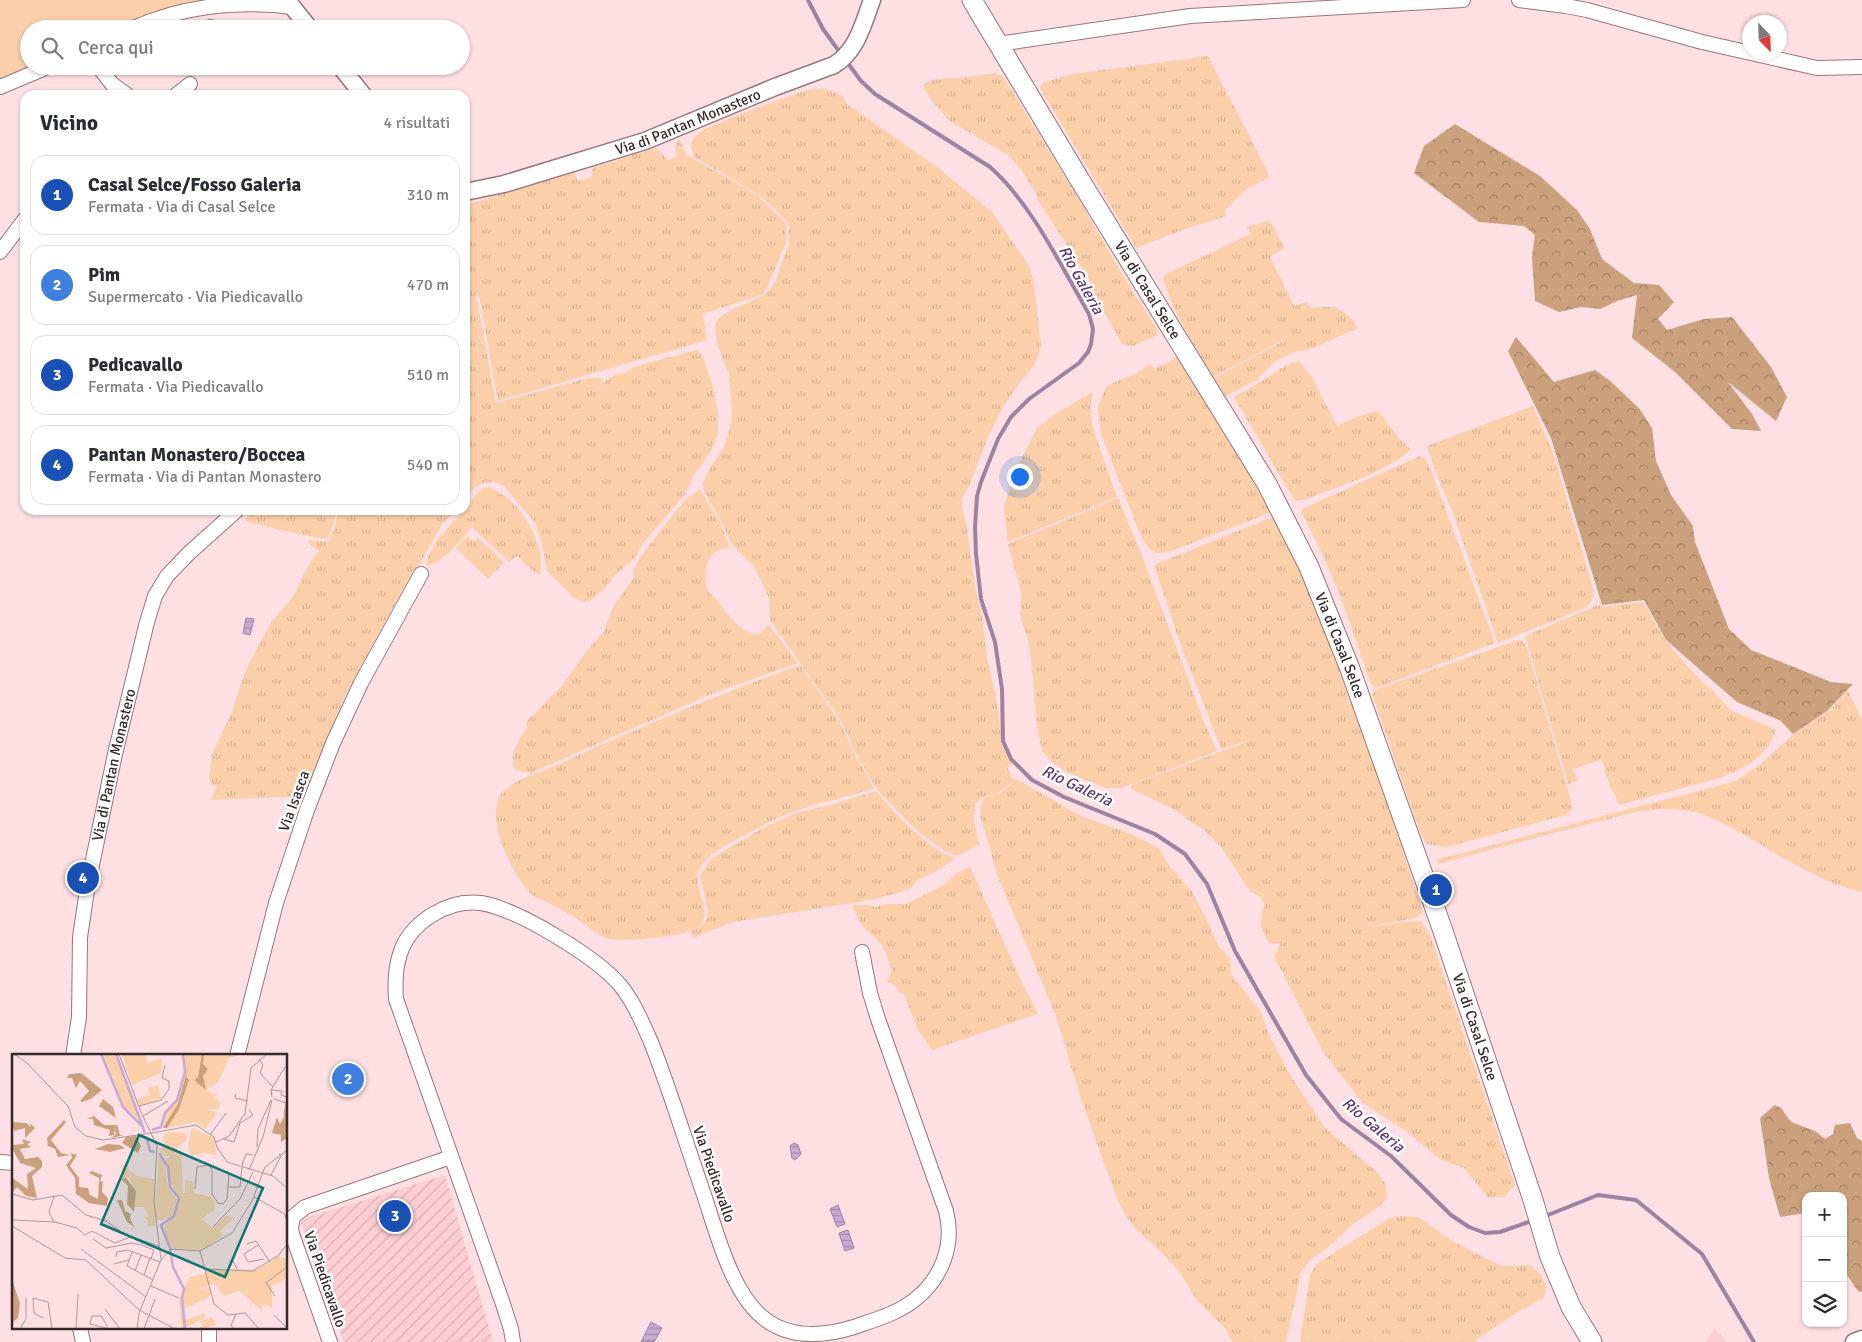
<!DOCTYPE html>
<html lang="it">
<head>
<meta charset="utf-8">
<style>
	:root { --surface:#fff; --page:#f2f2f3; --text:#2b2b33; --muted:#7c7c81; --line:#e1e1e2; --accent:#d93025 }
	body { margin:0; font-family:Signika,sans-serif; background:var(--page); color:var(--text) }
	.controls { position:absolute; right:15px; bottom:15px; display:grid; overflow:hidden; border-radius:10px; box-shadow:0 1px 4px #0004 }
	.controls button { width:45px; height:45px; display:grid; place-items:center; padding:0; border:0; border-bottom:1px solid var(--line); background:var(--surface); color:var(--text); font:25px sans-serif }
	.compass { position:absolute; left:1742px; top:15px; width:45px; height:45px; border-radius:50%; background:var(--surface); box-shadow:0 1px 4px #0004; rotate:157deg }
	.you { position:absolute; left:1019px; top:476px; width:18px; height:18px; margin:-12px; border:4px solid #fff; border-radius:50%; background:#1a73e8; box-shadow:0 0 0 8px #1a73e833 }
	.badge { display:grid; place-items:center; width:32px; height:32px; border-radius:50%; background:var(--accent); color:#fff; font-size:16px; font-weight:700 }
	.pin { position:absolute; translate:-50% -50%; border:2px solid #fff; box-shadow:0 1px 5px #0006 }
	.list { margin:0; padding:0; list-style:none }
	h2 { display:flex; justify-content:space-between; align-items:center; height:65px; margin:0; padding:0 20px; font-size:21px }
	h2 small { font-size:16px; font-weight:400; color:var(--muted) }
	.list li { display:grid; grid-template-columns:32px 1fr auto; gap:15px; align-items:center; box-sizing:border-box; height:80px; margin:0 10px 10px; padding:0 10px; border:1px solid var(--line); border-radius:15px }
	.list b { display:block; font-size:19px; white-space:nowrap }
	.list p { margin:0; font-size:16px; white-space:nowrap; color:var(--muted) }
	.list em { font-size:16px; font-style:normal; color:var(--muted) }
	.icon { flex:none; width:28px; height:28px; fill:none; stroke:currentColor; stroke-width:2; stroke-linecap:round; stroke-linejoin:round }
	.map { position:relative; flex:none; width:1862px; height:1342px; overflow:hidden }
	.search { position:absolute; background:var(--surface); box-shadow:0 1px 4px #0004; left:20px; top:20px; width:450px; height:55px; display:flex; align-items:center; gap:12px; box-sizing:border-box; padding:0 18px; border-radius:28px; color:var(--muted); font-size:19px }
	.panel { position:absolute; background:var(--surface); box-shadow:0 1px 4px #0004; left:20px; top:90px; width:450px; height:425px; border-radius:15px }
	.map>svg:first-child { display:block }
	.built { fill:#fccdd3 }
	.industrial { fill:url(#industrial-furrows) }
	.grass { fill:url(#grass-tufts) }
	.forest { fill:url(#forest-crowns) }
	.park { fill:#facfaa }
	.water { fill:url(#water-rules); stroke:#9e83a1 }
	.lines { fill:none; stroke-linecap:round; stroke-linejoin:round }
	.stream { stroke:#9e83a1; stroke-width:4 }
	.minor-casing { stroke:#98767a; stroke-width:16 }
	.tertiary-casing { stroke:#98767a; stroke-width:19 }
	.secondary-casing { stroke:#98767a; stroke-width:21 }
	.minor { stroke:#fff; stroke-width:14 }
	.tertiary { stroke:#fff; stroke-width:16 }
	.secondary { stroke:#fff; stroke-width:19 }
	.labels { text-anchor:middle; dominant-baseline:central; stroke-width:5; stroke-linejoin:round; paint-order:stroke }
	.street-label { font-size:15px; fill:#37292b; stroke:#fff }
	.water-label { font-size:16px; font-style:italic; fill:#62376e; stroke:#fff }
	.inset-river { fill:none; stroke:#caa9d4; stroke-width:2.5 }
	.inset-road { fill:none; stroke:#ae9699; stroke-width:1 }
	.view { fill:#0f766e; fill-opacity:0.15; stroke:#0f766e; stroke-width:2.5 }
	.inset-edge { fill:none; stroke:#37292b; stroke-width:2.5 }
</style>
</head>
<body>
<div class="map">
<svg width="1862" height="1342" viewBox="0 0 1862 1342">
	<defs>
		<pattern id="industrial-furrows" width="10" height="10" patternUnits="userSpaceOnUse" patternTransform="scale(1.25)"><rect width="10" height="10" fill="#fccdd3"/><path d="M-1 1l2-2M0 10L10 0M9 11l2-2" fill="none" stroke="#d9b0b5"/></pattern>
		<pattern id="grass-tufts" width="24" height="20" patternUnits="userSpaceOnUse" patternTransform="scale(1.25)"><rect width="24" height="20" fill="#facfaa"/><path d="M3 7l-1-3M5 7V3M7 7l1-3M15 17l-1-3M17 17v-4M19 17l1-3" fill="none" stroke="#d7b292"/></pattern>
		<pattern id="forest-crowns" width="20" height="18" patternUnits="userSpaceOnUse" patternTransform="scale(1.25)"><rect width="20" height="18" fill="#cba17d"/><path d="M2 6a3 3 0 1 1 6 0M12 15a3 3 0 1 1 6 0" fill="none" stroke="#a68367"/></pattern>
		<pattern id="water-rules" width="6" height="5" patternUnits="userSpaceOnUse" patternTransform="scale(1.25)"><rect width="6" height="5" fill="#caa9d4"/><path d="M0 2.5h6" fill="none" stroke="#a58aac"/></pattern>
	</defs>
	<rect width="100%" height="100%" fill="#fedfe3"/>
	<polygon class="built" points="1715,1328 1727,1342 1705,1342"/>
	<polygon class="industrial" points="445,1175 493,1342 344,1342 301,1223 309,1217"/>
	<g class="grass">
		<polygon points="1208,56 1270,177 1248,188 1225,210 1226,216 1177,232 1136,248 1040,88 1042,83 1072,74"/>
		<path d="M995,73L1004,78L1078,198L1132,291L1158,330L1157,335L1133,346L1122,344L1099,303L1090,281L1036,197L1037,194L1020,168L1008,155L950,121L931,100L923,85C935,76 953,79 967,77C977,76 985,74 995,73Z"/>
		<path d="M824,88L842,96L847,104L937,167L992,212L1021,254L1030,268L1034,284L1041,346L1038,356L1033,367L1019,383L1000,412L987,439L969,486L962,498V507L966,523L976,591L982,616L987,658L997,703L1002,742L1012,764L1007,767L1013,780L1015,779L1023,783L1081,816L1136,836L1159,848L1168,864L1192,892L1208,922L1218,946L1230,958L1231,975L1261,1012L1268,1033L1289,1073L1324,1127L1378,1173L1385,1184L1387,1195L1383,1204L1353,1224L1327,1248L1309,1261L1301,1272L1286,1342H1232L1226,1329L1195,1298L1180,1272L1164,1255L1136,1229L1126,1216L1118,1201L1080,1096L1056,1016L998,877L981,818L980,807L985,797C998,796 1005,791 1013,781L995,795L985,796L975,804L974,821L979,844L960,855H954L944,851L916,830L878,791L855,752L842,722L771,622L769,599L761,580L754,567L732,545L722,523L704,492L703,484L706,475L724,447L729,432L732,413L729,373L718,347L715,328L716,322L720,317L729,311L765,295L776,281L779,270L789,245L788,223L776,210L759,195L694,157L691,147L692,140L703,130L731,118L803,91Z"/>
		<path d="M679,139L687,155L757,195L786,223V243L764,294L702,314L707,340L498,401L479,295L476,297H470L476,298L477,300L496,403L589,378H601L603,381L592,394L607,379L618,374L626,373L632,368L651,362L698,350L703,357L712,384L718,413V435L709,454L694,475L685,494L644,542L634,559L615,575L604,589L590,601L584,602L574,598L547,571L542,542L535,523L506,488C491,475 474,485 465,499V205L573,173L578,181L592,177V168L656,148L668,160L677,157L675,145Z"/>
		<path d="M1267,221L1272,224L1284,248L1270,257L1294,306L1307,302L1310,308C1313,307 1331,307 1334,307C1341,308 1356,322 1358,328L1315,347L1304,351H1297L1276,361L1256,380L1226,396L1214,378L1283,341L1295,330L1283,340L1213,377C1195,346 1174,314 1163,280L1165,275L1250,234L1254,241L1247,227Z"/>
		<path d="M1182,355L1187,363L1272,512L1177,549C1155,555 1151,555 1140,534L1101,434L1098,407L1104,391L1108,385L1135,374L1150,364L1155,369Z"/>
		<path d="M1299,361L1312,377L1337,426L1359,416L1378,411C1390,425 1397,439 1411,449C1390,471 1333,488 1304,500L1295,501L1234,397L1262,381L1290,363Z"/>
		<path d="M1093,392C1087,413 1093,429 1100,449C1106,465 1111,481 1117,497L1008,542L1004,509L1012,477L1037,428L1055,414Z"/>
		<path d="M1533,406L1554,455L1593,589C1594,600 1591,603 1583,609L1498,643L1452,510L1438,478L1427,446Z"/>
		<path d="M1420,456L1424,458L1429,465L1495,643L1376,688L1371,684C1351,625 1332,567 1301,512L1302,509Z"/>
		<path d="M490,487L499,492L498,495L500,493C524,506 546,548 540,575L534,572L517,556L509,562L473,528V524C465,537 442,564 426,566L429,554L437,541L477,494L483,488Z"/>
		<path d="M700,489L721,524L730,548C712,550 708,555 706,573C706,577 705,584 707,589C708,593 714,597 717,600C729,615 738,632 758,635L769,625L798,663L709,695L531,773L516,771C507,760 518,739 527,729L526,722L561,687L589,648L604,632L613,607L634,577L633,570L641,556L684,501Z"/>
		<polygon points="1118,498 1140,551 1205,724 1217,751 1121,788 1106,788 1066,772 1053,763 1042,751 1036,721 1031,657 1028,639 1021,620 1021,592 1008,544"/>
		<polygon points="255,510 337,510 330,535 327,539 307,536 248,522 245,519"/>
		<polygon points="339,510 457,510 442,524 419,565 414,569 343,699 305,796 211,800 217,786 211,785 209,778 212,754 232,712 241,683 250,661 272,621 294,596 306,569 319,551 310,544 308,540 328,542 334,530"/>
		<polygon points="1270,518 1275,518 1280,530 1299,563 1348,694 1348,700 1345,702 1354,701 1423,912 1415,918 1352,930 1401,922 1421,921 1430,935 1515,1185 1504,1197 1487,1197 1464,1168 1439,1159 1410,1134 1363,1103 1323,1052 1274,956 1281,943 1272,944 1267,940 1261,926 1262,912 1265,906 1261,897 1250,891 1221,847 1205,831 1173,809 1131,789 1131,785 1257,738 1221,749 1180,643 1154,565"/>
		<polygon points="467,536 474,542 478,538 504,562 488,579 456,548"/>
		<path d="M1643,602L1667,643L1702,682L1714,692L1730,710L1776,730C1763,770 1719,778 1683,788C1662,794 1640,799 1619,805L1615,793L1611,790L1602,760L1573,769L1578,781L1568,784L1525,636L1598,605L1603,607Z"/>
		<polygon points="1518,640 1523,641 1527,648 1573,808 1566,815 1447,847 1427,844 1422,837 1414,816 1372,693 1375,690"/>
		<path d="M800,665L840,722L854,753L874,788C847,798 817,802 790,813C774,819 758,828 743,836C730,843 716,849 706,860C703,864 698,869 698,875C694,896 723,922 684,933C672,937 621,942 609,939C598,936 589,927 580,921C569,913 557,907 545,901C540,899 534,897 530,893C512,874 483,816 502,793C512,780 549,769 564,762C642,726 720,694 800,665Z"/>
		<path d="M1848,691L1862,720V892C1806,880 1761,839 1709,817C1696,811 1682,810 1668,809C1644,808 1620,816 1597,822C1544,835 1491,850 1439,864L1436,860L1736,781L1758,766L1793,735L1830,710Z"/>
		<path d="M876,791C895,813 927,849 955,858L935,872L918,880L908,890L871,900L733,922L693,938L690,932L706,922L708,911L700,875L712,858L765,827L796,813L834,804Z"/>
		<polygon points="970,867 1017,972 1038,1014 932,1050 918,1030 904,994 899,993 896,986 887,982 892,970 885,951 882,944 861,925 852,905 867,905 875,907 886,904 906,904 944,885 957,873"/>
		<path d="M1402,1216L1418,1217L1454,1242L1501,1266L1530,1265C1541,1275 1549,1281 1544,1297L1510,1317L1476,1340L1477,1342H1300L1310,1274L1318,1263L1390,1218Z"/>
	</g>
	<g class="forest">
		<polygon points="1455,124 1540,176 1577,210 1590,229 1602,259 1634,283 1659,285 1674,302 1658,319 1667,330 1704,319 1732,317 1771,367 1787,397 1776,421 1728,382 1752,414 1761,431 1732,429 1675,372 1632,338 1637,295 1617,301 1600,309 1581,307 1559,312 1535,301 1532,257 1535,235 1524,226 1479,222 1414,173 1424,146"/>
		<polygon points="1516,337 1554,382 1595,370 1609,380 1639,408 1652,428 1656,461 1671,495 1693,526 1695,542 1729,629 1751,650 1831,682 1853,684 1827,711 1793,734 1781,721 1737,702 1666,640 1644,600 1602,605 1551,438 1508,351"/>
		<polygon points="1775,1105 1781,1108 1791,1122 1815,1131 1825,1139 1833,1134 1835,1125 1850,1123 1857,1138 1862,1141 1862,1292 1858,1291 1847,1275 1843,1265 1843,1196 1806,1196 1806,1213 1780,1217 1769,1178 1760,1118"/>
	</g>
	<polygon class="park" points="0,0 202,0 176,7 124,29 29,29 29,66 35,66 0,80"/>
	<g class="water">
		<polygon points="209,19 217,21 219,29 203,29 204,22"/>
		<polygon points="246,618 254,619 250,635 243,633"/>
		<polygon points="794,1143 798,1145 801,1154 795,1160 792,1158 790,1146"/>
		<polygon points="838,1205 845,1224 837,1227 830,1209"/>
		<polygon points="848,1230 854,1248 845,1251 839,1233"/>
		<polygon points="651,1322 662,1328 654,1342 641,1342"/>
	</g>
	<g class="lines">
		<g class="stream">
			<polyline points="808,0 823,29 841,54"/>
			<path d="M847,62L861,81L875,94L990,167C1031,203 1061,266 1089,314L1093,329L1091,344L1088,352L1079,363L1029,399L1011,417L998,439L981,482L977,496L975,527L976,554L981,599L995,642L1002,689L1003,741L1011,759L1032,780L1064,797L1155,834L1185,854L1207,884L1235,951L1306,1075L1341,1119L1391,1156L1451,1215L1469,1227L1485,1233L1500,1232L1534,1220"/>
			<polyline points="1543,1217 1598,1195 1636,1200 1702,1254 1754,1342"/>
		</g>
		<defs>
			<g id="minor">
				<polyline points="1519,0 1566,6 1587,10 1702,42 1817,68 1862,67"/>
				<path d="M131,29C182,6 238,0 293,7"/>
				<polyline points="998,44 1190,16 1463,0"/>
				<polyline points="98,66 112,84 127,95"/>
				<polyline points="0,87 50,66"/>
				<polyline points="176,95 190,84"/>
				<polyline points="0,252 25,219"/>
				<path id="s1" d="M73,1056L79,1017L80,937L88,884L115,754L147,622L155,596L167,576L188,554L237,510"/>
				<polyline points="237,1056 276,903 307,810 333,743 361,683 421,574"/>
				<polyline points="0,1162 14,1163"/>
				<polyline points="80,1328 83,1342"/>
				<polyline points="209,1328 209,1342"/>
				<polyline points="330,1342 292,1234 291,1228 293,1217 305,1207 451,1157"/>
				<path d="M513,1342L511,1329L503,1304L396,999C395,984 395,968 400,954C410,922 448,899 481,903C518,909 596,957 620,985C634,1002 642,1022 651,1042C670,1090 685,1140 702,1189C716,1229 731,1295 766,1320C792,1339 825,1336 854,1327C874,1320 896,1314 913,1301C941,1280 955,1246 946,1211L878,1019L870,993L862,952"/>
			</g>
			<g id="tertiary">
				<polyline points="287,0 310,29"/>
				<polyline points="340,66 363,95"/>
				<path id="s2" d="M465,192L504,184L645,141L775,87L834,65C857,51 863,24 872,0"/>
				<polyline points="1854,1342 1862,1339"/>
			</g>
			<g id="secondary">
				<path id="s3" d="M972,0L1078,177L1267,484L1309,567L1350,669L1443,931L1533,1200L1550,1257L1571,1307L1592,1342"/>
			</g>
		</defs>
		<use href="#minor" class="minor-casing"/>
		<use href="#tertiary" class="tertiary-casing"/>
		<use href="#secondary" class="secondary-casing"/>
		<use href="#minor" class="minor"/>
		<use href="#tertiary" class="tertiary"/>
		<use href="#secondary" class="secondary"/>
	</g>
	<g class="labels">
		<g class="street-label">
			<text stroke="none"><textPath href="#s2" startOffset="234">Via di Pantan Monastero</textPath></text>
			<text stroke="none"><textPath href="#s3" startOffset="339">Via di Casal Selce</textPath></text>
			<text stroke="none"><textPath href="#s3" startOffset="744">Via di Casal Selce</textPath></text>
			<text stroke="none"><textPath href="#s1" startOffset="295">Via di Pantan Monastero</textPath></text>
			<text transform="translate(294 801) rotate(-70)">Via Isasca</text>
			<text stroke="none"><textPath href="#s3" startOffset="1149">Via di Casal Selce</textPath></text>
			<text transform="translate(714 1174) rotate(71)">Via Piedicavallo</text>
			<text transform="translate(325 1279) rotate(71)">Via Piedicavallo</text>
		</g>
		<g class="water-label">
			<text transform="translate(1081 280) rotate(61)">Rio Galeria</text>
			<text transform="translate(1077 786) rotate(25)">Rio Galeria</text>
			<text transform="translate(1373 1125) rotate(40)">Rio Galeria</text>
		</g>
	</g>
	<g transform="translate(12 1054)">
		<rect width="275" height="275" fill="#fedfe3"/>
		<path d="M90,0H103L128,67L110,50L101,24L109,21L100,23ZM110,0H133L135,9L150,4L149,19L120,31ZM172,0H230L217,4L206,28L193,37L201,40L208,39L201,43L208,48L207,55H194L205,59L193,75L183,68L156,74L151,71L154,59L168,39L174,16ZM146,31L149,44L128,51L125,46L138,41L136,34ZM180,74L202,84L205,101L190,99L179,102L176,92ZM156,78L174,79V87L166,93L162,101L169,96L171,139L179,138H173V126L181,127L182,139L199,143L203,148V155L187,167L191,166L201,174L215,161L222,164L208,177L211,182L190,196L161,194L153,181V171L163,163L168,143L159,130L154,105L159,102H153L147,96L153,92L151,82ZM147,101L153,111L156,134L165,144L161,161L150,166H144L143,152ZM110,110L125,122L142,125L143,172H135L136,166L132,163H137L132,153H122L124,138L116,123L110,125ZM197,233L199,240L192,246L172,254L174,266L192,259L193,264L170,275L167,245L179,235L181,239ZM200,263L204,271L187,275L190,271L188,267Z" fill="#facfaa"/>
		<path d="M180,0L174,23L177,26L167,55L155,74H151L166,50ZM190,0H192L191,10L196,15L191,22L194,36L182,26L186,23ZM69,19L90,36L79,45L70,48L68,47L77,37L68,27L64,34L60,24H55L57,20ZM91,45L101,53L104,64L87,52ZM275,48V84L269,88V81L260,79L265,63L268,70L272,63ZM82,62L92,71H105L108,81H112L99,84L104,80L103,75L102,81L97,82L98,76L82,71L81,65H75ZM52,66L54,68L39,86L49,99L58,101L46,103L43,95L36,92L35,84ZM0,68L14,69L19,73L18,69L23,74L13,84V74L2,77ZM124,82L129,92L126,99L110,89L114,83ZM10,85L19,88L15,90L19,93L8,95L13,105L26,103L30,107V113L20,122L25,144L14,142L5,133L0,139V124L16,135L15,120L24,114L8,109L0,94V91L12,90ZM96,90L108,91L113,94L98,98L83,95ZM59,99L65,101L58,112L67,124V133L76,134L78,141L86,145L87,124L77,119L80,117L90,121L88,127L91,128L90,138L96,144L95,152L77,149L64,140L63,124L54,111L60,104ZM114,124L124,137L122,158L115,150L116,132L109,125ZM105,146H110L113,157L119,160L118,164L122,173L115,168ZM0,225L8,249L6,264L0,269Z" fill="#cba17d"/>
		<path d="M267,202L275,205V224L260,232V255L253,250L249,253L251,258L228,237L212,242L202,229L178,240L172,254L173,275H170L167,245L178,223L195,219V216H245Z" fill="#facfaa"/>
		<path class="inset-river" d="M89,0L111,53L131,73M104,0L133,79M140,76L149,73L153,59L165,46L173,18L171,0M134,82L138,97L143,98M147,99L156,113L158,133L167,144L162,162L149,171L158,194L161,213L172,235L170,244L173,275"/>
		<path class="inset-road" d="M2,0L15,9L56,52L63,73L74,82L91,86L140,79M107,0L129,58L145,92L142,148L149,206L127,259L125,275M247,5L251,11L248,19L261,33M260,36L270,37L269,41L275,43M224,40L223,44L236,47M260,43L259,36L273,13L275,15M262,45L274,49L272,61M127,52L149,46L157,35V27L150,24L153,11M131,62L156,47M140,79L184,71L202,83L205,93L215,108L261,122L275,134M198,81L214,59M212,85L222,88L228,69L241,61L237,56M204,88L217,82L233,60L239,14L255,0M245,93L246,75L259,46M231,107L230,111L234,100L241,101M237,116L251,83L260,46M259,121L269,102L267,100M216,133H228L230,113M183,135L185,113L197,111L200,116V140L206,149L211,150L215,145L217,119M0,140L21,146L50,141L74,161L94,167L114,181L147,192M42,142L37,158L42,168M242,143L273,160L275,169M0,166L43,168L65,174L73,181L80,177L103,189L118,183M0,172L53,204L74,206L128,257M201,173L228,145L241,118M81,185L94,194L120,189L130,191L142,196L139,205M235,190L244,187L258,208M246,191L232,200L236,208L252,205M69,195L134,243M188,197L202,250L216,261L233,259L247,275M120,198L115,212L141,226M104,203L105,198L116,196L148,208M149,206L159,195L188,197L220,179L240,147L253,113L274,97M217,208L221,207L226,217M102,210L117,206M194,215L241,217L267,201L275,190M123,217L129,201M132,221L138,204M139,232L167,244M263,242L254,229L275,213M93,255L108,275M129,257L163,275M262,261L275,274M31,264L22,259L21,244L36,248L40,275M96,273L89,262H80L78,270L98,275M8,275L14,265V244M64,275L66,240M132,275L143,245M222,275L219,271L224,260"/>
		<path class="view" d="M127,81L251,134L213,223L89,170Z"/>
		<rect width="275" height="275" class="inset-edge"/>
	</g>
</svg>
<div class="controls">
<button>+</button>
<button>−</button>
<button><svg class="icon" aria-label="layers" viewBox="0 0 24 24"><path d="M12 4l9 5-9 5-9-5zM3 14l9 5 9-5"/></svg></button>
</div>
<svg class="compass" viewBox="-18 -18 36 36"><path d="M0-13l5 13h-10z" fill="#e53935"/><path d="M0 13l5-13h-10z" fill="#7c7c81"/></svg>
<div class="you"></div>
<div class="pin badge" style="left:1436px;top:890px;background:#1a4fb4">1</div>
<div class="pin badge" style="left:348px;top:1079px;background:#3f7fe0">2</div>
<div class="pin badge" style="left:395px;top:1216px;background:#1a4fb4">3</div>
<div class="pin badge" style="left:83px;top:878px;background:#1a4fb4">4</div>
<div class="search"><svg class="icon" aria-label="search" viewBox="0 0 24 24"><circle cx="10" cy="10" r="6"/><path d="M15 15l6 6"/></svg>Cerca qui</div>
<section class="panel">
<h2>Vicino<small>4 risultati</small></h2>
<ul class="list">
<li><span class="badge" style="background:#1a4fb4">1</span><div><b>Casal Selce/Fosso Galeria</b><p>Fermata · Via di Casal Selce</p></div><em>310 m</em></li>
<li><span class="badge" style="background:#3f7fe0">2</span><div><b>Pim</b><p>Supermercato · Via Piedicavallo</p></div><em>470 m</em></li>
<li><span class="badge" style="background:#1a4fb4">3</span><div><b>Pedicavallo</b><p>Fermata · Via Piedicavallo</p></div><em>510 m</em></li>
<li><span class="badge" style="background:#1a4fb4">4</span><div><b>Pantan Monastero/Boccea</b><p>Fermata · Via di Pantan Monastero</p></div><em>540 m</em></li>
</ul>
</section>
</div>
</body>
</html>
